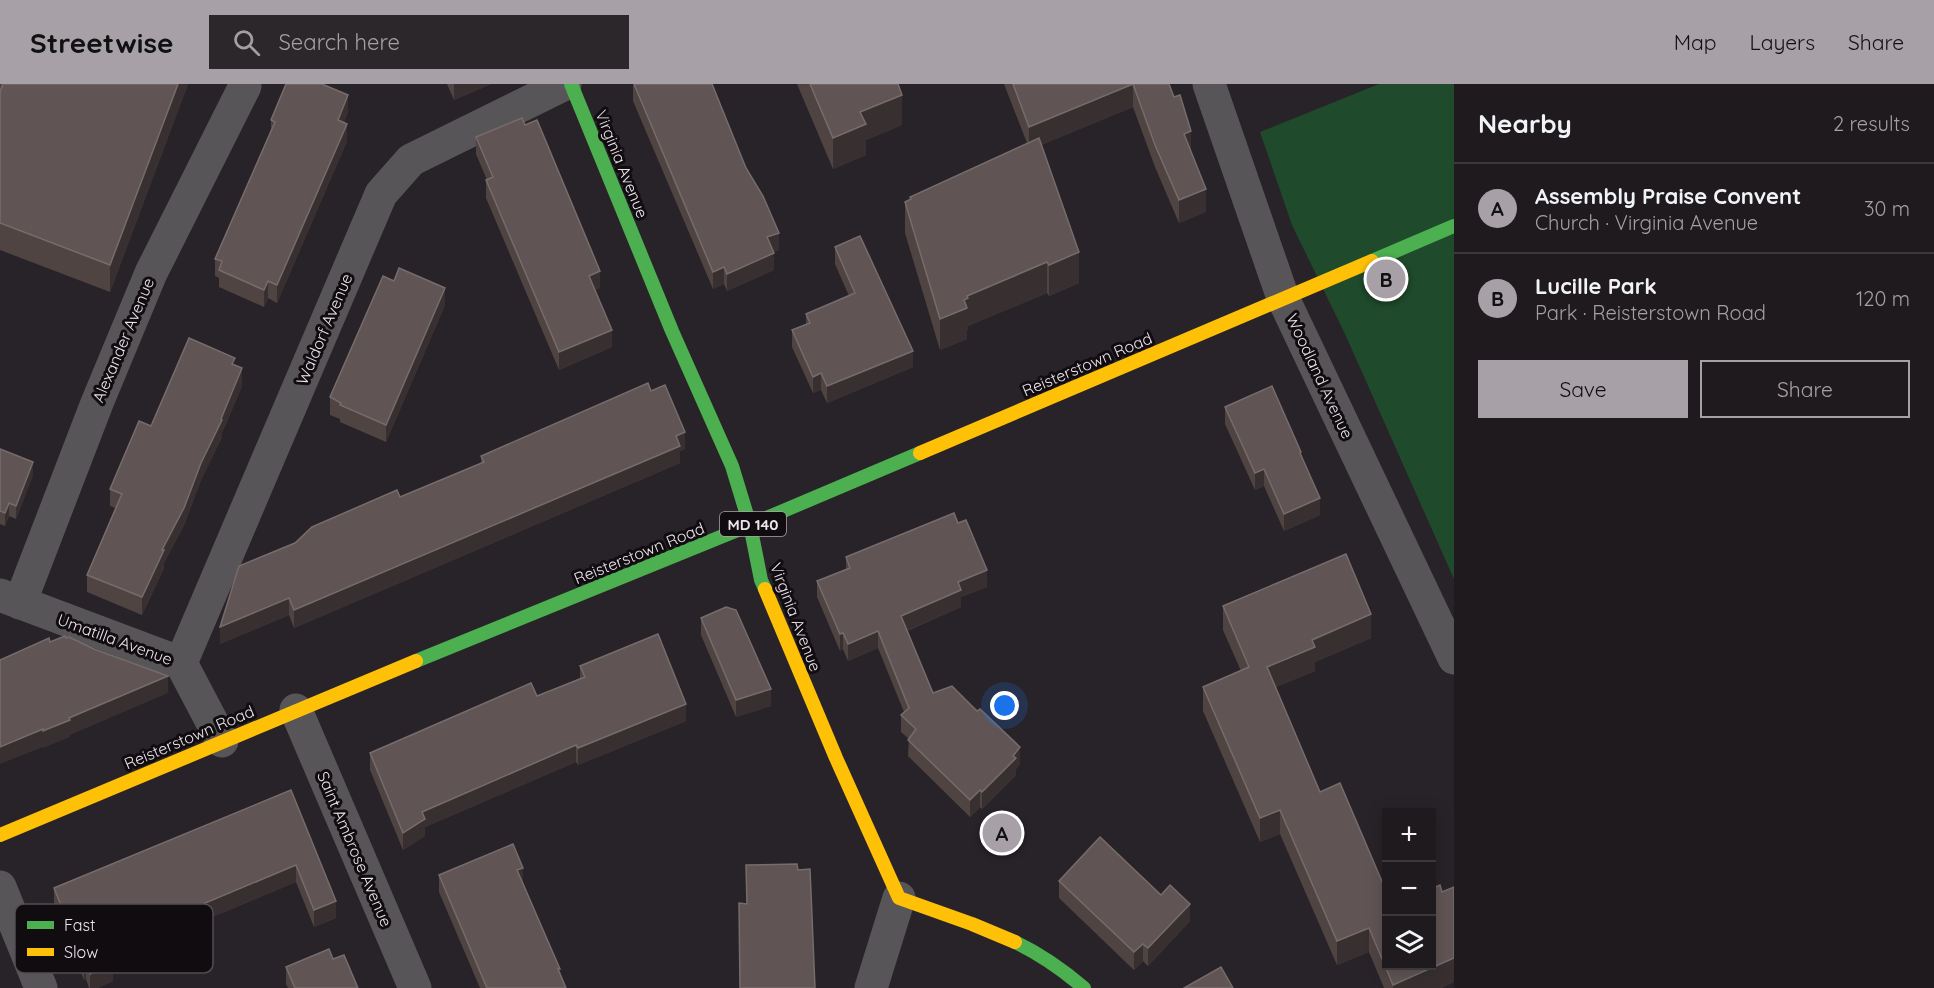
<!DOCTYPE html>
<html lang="en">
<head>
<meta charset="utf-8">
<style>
	:root { --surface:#1e1a1e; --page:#2b272b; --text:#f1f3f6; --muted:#a1a1a4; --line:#3c383c; --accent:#a7a1a7 }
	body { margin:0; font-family:Quicksand,sans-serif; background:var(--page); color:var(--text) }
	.controls { position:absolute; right:18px; bottom:18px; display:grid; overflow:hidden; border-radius:0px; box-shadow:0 3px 15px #0003 }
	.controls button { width:54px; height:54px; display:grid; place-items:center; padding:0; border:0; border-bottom:2px solid var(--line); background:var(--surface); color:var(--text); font:30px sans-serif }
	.you { position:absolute; left:1005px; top:622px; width:21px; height:21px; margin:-15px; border:4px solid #fff; border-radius:50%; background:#1a73e8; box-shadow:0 0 0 9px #1a73e833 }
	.badge { display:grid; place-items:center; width:39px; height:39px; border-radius:50%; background:var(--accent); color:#111; font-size:20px; font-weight:700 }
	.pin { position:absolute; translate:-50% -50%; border:3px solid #fff; box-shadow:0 2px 6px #0006 }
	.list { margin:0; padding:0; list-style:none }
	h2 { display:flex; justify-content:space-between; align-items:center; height:78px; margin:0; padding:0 24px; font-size:26px }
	h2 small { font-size:20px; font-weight:400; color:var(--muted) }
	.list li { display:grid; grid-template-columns:39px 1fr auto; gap:18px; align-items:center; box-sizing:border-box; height:90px; padding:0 24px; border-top:2px solid var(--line) }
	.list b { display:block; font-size:22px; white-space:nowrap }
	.list p { margin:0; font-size:20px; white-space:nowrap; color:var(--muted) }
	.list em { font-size:20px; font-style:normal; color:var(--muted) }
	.actions { display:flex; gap:12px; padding:18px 24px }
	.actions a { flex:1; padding:14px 0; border:2px solid var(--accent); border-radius:0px; text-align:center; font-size:21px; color:var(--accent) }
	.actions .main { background:var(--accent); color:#111 }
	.icon { flex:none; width:33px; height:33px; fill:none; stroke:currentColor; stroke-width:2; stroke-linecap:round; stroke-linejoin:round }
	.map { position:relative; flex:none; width:1454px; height:904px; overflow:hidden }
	header { display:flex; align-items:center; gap:36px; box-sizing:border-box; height:84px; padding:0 30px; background:var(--accent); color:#111 }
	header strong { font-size:28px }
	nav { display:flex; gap:33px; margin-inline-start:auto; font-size:21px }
	.search { width:420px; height:54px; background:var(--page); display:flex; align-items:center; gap:15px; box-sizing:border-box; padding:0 21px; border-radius:0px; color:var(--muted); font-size:22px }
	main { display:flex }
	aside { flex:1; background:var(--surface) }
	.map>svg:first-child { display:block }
	.green { fill:#1f4a2b }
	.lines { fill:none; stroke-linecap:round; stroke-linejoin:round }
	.street { stroke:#585558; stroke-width:33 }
	.fast { stroke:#4caf50; stroke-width:14 }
	.slow { stroke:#ffc107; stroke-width:14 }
	.wall { fill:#4f4442 }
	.shaded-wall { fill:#383030 }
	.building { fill:#605554; stroke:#766c6c; stroke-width:1.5 }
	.labels { text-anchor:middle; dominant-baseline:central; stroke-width:6; stroke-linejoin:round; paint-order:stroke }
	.shield { fill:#100c10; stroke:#aaa4aa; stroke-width:1.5 }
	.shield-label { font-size:15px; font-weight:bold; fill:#ece5ec }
	.street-label { font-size:16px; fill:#ece5ec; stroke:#100c10 }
	.key { fill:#100c10; stroke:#524d52; stroke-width:1.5 }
	.key-label { font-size:16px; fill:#ece5ec }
</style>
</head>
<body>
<header>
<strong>Streetwise</strong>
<div class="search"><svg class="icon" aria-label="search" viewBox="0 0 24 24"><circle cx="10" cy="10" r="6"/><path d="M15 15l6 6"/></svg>Search here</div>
<nav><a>Map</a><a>Layers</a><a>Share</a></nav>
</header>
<main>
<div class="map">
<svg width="1454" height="904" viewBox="0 0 1454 904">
	<rect width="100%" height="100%" fill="#282328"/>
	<polygon class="green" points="1379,0 1454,0 1454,495 1345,250 1292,141 1260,48"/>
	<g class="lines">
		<g class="street">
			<polyline points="1209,0 1283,214 1454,574"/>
			<polyline points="0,511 181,579 222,657"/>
			<polyline points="20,519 97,319 151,189 245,2"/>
			<polyline points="181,579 381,110 411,76 565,0"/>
			<polyline points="296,626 415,904"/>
			<polyline points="0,803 41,904"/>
			<polyline points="871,904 899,814"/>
		</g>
		<g class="fast">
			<polyline points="571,0 672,247 732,382 750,441 761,496 765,505"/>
			<polyline points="1372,177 1454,142"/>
			<polyline points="416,577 750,441 920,369"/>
			<path d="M1015,858C1040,870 1063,886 1084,904"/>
		</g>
		<g class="slow">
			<polyline points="920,369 1372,177"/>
			<polyline points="765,505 836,674 899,814 972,840 1015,858"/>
			<polyline points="0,751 416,577"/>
		</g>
	</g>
	<g class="wall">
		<polygon points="0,0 188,0 110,208 0,166"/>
		<polygon points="447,0 491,0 454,16"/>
		<polygon points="633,0 779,166 773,168 774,186 727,207 724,200 713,205 633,17"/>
		<polygon points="797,0 898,0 902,41 866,56 866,71 833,85"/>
		<polygon points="1004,0 1169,0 1191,68 1206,128 1179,139 1155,83 1133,23 1041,61 1079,199 1049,212 1047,209 968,242 968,245 967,246 967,255 940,266 905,149 905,118 910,116 910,113 1027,59"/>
		<polygon points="348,28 344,38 347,57 277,219 268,214 264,223 219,203 219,194 215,192 215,175 271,46 271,36"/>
		<polygon points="476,53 600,204 595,206 612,263 559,286 486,114 486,96 487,96 476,70"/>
		<polygon points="835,163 913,283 827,319 821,306 813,309 792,263 792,246 806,240 806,230 849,212 835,180"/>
		<polygon points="445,221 386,358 340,338 340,335 330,331 330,313"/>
		<polygon points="235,281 242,302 222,349 222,353 201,396 184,441 164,479 164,484 142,531 87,508 87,491 115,424 110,422 110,405 151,342"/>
		<polygon points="651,307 685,365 680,367 680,379 294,544 289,531 220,560 295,459 481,379 481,372"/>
		<polygon points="1225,323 1301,372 1320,431 1284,447 1264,402 1255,406 1225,340"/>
		<polygon points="0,365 33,391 16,435 9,432 5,442 0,440"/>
		<polygon points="846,473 987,503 961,513 961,523 907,547 933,609 1020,680 1016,685 1016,691 982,725 980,723 970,733 908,672 909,655 901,648 901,631 904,628 878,564 848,577 843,565 840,567 817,513 817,497 846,485"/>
		<polygon points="1223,522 1371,554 1315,578 1315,587 1276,603 1386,882 1442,808 1454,803 1454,898 1441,904 1384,904 1369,868 1337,881 1280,750 1260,758 1203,627 1203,603 1241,587 1223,546"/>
		<polygon points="701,534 771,622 736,633 701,551"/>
		<polygon points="580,582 686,637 578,681 576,678 425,743 425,752 403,766 370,686 370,669 537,612 580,594"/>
		<polygon points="291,706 336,834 314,843 296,798 111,875 113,897 97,904 89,904 86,895 84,896 54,821 54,804"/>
		<polygon points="439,791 523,798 566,904 480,904 439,808"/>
		<polygon points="1059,797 1161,811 1190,837 1148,882 1143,877 1134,886 1059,814"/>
		<polygon points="333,875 358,904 288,904 286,900 286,883"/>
	</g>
	<g class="shaded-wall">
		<polygon points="178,0 188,0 110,208 110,181"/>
		<polygon points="454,0 491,0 454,16"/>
		<polygon points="1133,0 1133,23 1029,66 1029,43"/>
		<polygon points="348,11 348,28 338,53 338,36"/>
		<polygon points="902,11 902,41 866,56 866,71 833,85 833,54 860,28"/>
		<polygon points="347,40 347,57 277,219 277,201"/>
		<polygon points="1191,47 1191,70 1184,50"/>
		<polygon points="1206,105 1206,128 1179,139 1179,116"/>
		<polygon points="779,149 779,166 767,170 767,153"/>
		<polygon points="1079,168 1079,199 1049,212 1049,181"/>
		<polygon points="774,169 774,186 727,207 727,190"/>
		<polygon points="1047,178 1047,209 968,242 968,245 967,246 967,255 940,266 940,235 964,216 967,212"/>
		<polygon points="724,183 724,200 713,205 713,188"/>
		<polygon points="600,187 600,204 589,209 589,192"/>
		<polygon points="268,197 268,214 264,223 264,206"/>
		<polygon points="445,204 445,221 386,358 386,341"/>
		<polygon points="612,246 612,263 559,286 559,268"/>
		<polygon points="913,267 913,283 827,319 827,302"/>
		<polygon points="242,284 242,302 222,349 222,353 201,396 184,441 164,479 164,484 142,531 142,513 162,466 221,335"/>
		<polygon points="821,289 821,306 813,309 813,293"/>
		<polygon points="685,348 685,365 680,367 680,379 294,544 294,526"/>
		<polygon points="33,378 33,391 16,435 16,422"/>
		<polygon points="1264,385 1264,402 1255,406 1255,389"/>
		<polygon points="1320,414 1320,431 1284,447 1284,430"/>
		<polygon points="9,419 9,432 5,442 5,429"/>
		<polygon points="987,486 987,503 961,513 961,523 901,549 901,532 958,498"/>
		<polygon points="289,514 289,531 220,560 220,543"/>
		<polygon points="1371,530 1371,554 1315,578 1315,587 1267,607 1267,583 1312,556"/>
		<polygon points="878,547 878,564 848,577 848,560"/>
		<polygon points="843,549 843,565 840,567 840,550"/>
		<polygon points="168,592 168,609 70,651 70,653 43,664 43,647 69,634"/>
		<polygon points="771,605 771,622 736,633 736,616"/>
		<polygon points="686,620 686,637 578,681 578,664"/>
		<polygon points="43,645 43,663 0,680 0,663"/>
		<polygon points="576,661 576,678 425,743 425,752 403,766 403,749 422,728"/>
		<polygon points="1020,663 1020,680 1016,685 1016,691 982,725 982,708"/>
		<polygon points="980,706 980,723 970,733 970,716"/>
		<polygon points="1280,726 1280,750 1260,758 1260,734"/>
		<polygon points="296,781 296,798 105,878 105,861"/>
		<polygon points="523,784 523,801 517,786"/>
		<polygon points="336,817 336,834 314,843 314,826"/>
		<polygon points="1190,820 1190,837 1148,882 1148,864"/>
		<polygon points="1369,844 1369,868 1337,881 1337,857"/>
		<polygon points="1143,860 1143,877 1134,886 1134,868"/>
		<polygon points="1454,874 1454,898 1441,904 1393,904 1393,901"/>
		<polygon points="86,878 86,895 84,896 84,879"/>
		<polygon points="113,880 113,897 97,904 90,904 90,890"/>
	</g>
	<g class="building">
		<polygon points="3,0 178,0 110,181 0,139 0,8"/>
		<polygon points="286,0 322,0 348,11 338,36 347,40 277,201 268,197 264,206 219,186 222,177 215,175 275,38 271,36"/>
		<polygon points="634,0 712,0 746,84 763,112 779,149 767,153 774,169 727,190 724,183 713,188"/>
		<polygon points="810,0 898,0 902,11 860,28 866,40 833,54"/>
		<polygon points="1013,0 1169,0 1174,13 1180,11 1191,47 1184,50 1206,105 1179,116 1155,61 1133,0 1029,43"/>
		<polygon points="522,34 525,41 537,36 600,187 589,192 612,246 559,268 486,96 493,93 476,53"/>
		<polygon points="1039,54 1079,168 1049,181 1047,178 967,212 968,214 964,216 967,224 940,235 905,118 911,115 910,113"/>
		<polygon points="860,152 913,267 827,302 821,289 813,293 792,246 810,239 806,230 855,209 835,163"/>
		<polygon points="399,184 445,204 386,341 340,321 341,319 330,313 383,192 394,197"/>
		<polygon points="189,254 235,274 232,280 242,284 221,335 222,336 201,379 184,424 162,466 164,466 142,513 87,491 122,410 110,405 139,337 151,342"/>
		<polygon points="648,299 651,307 665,301 685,348 676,352 680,362 294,526 289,514 220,543 239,482 295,459 312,443 397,406 400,413 484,378 481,372"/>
		<polygon points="1272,302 1301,368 1300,369 1320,414 1284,430 1264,385 1255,389 1225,323"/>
		<polygon points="0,365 33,378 16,422 9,419 5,429 0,427"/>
		<polygon points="954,429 958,439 966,436 987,486 958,498 961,506 901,532 933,609 952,602 977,627 980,625 1020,663 1013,672 1016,674 982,708 980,706 970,716 908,656 916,645 901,631 909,624 878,547 848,560 843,549 840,550 817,497 850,484 846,473"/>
		<polygon points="1346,470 1371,530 1312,556 1315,563 1267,583 1320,708 1340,699 1386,807 1386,882 1431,882 1431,805 1440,801 1442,808 1454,803 1454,874 1393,901 1369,844 1337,857 1280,726 1260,734 1203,603 1249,583 1223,522"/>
		<polygon points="726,523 736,526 771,605 736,616 701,534"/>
		<polygon points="658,550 686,620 578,664 576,661 422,728 425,735 403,749 370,669 531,599 537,612 585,593 580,582"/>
		<polygon points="65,552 66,554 69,553 94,565 168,592 69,634 70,636 43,647 43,645 0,663 0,576 49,554 50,558"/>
		<polygon points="291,706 336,817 314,826 296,781 105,861 113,880 90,890 86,878 84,879 54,804"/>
		<polygon points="1100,753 1161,811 1170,801 1190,820 1148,864 1143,860 1134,868 1059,797"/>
		<polygon points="513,760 523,784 517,786 560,885 558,885 566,904 487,904 439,791"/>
		<polygon points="797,780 798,786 810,785 815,904 740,904 739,819 747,820 746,781"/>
		<polygon points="329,865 333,875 344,871 358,904 295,904 286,883"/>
		<polygon points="1221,883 1233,904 1184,904"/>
	</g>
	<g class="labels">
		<rect class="shield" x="720" y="428" width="66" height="24" rx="4.5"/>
		<g class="shield-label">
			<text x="753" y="440">MD 140</text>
		</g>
		<g class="street-label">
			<text transform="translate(622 80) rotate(68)">Virginia Avenue</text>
			<text transform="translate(324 245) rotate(-67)">Waldorf Avenue</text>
			<text transform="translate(123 256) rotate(-67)">Alexander Avenue</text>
			<text transform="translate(1087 280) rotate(-23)">Reisterstown Road</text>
			<text transform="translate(1320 292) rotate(65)">Woodland Avenue</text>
			<text transform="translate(639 469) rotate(-22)">Reisterstown Road</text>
			<text transform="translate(796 533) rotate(69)">Virginia Avenue</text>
			<text transform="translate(115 555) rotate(20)">Umatilla Avenue</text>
			<text transform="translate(189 653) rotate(-23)">Reisterstown Road</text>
			<text transform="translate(355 765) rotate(67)">Saint Ambrose Avenue</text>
		</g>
	</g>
	<rect x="15" y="820" width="198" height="69" rx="9" class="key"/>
	<rect x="27" y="837" width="27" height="8" fill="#4caf50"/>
	<rect x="27" y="864" width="27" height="8" fill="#ffc107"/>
	<g class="key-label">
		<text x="64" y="847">Fast</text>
		<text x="64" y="874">Slow</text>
	</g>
</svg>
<div class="controls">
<button>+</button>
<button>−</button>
<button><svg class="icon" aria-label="layers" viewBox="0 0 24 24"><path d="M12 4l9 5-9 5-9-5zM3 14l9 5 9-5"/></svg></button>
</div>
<div class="you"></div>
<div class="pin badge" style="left:1002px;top:749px">A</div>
<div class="pin badge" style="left:1386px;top:195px">B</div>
</div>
<aside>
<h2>Nearby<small>2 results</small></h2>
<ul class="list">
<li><span class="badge">A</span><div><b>Assembly Praise Convent</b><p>Church · Virginia Avenue</p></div><em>30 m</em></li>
<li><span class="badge">B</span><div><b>Lucille Park</b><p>Park · Reisterstown Road</p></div><em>120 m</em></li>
</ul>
<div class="actions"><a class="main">Save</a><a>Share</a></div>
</aside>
</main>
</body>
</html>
